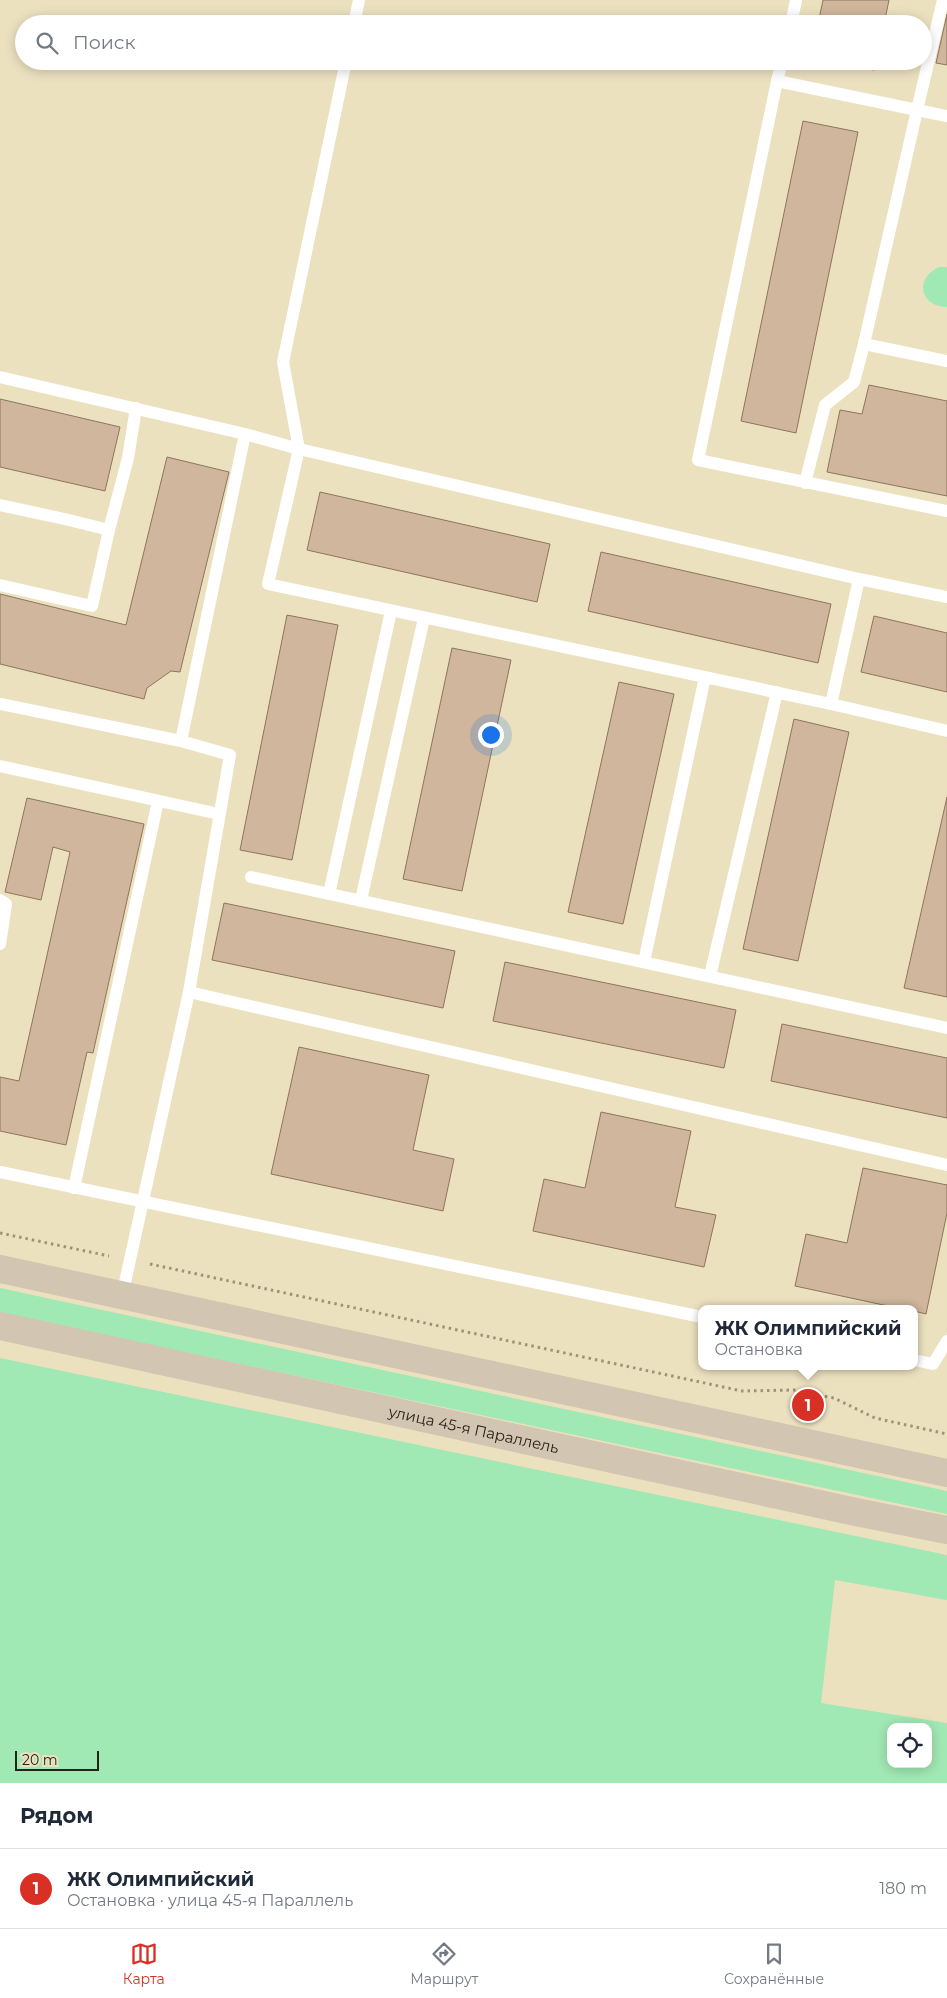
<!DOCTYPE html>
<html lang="ru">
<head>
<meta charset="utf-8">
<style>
	:root { --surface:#fff; --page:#f2f2f3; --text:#1f2937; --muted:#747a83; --line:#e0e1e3; --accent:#d93025 }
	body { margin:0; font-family:Montserrat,sans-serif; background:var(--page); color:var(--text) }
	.controls { position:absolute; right:15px; bottom:15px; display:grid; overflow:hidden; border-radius:10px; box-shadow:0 2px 12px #0003 }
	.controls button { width:45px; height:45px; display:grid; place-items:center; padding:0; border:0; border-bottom:1px solid var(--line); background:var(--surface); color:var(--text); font:25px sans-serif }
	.scale { position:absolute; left:15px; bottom:12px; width:84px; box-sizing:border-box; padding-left:5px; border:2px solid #262215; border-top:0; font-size:14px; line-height:18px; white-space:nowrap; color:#262215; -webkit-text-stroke:4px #ece1bf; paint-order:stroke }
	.you { position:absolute; left:490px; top:734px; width:18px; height:18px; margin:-12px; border:4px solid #fff; border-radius:50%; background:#1a73e8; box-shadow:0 0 0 8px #1a73e833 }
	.badge { display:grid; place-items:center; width:32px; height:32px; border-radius:50%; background:var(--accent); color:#fff; font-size:16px; font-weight:700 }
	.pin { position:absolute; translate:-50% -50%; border:2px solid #fff; box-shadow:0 1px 5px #0006 }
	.popup { position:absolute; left:698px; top:1305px; width:220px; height:65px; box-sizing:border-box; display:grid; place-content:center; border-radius:10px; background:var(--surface); filter:drop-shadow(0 1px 4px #0005); font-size:16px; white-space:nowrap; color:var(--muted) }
	.popup b { font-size:19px; color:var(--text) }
	.popup::after { content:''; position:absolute; left:50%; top:100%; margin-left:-10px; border:10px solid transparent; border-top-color:var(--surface) }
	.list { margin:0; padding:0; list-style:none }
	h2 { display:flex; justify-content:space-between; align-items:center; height:65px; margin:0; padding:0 20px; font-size:21px }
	h2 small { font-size:16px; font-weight:400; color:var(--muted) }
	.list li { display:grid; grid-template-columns:32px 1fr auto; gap:15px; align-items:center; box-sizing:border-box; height:80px; padding:0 20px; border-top:1px solid var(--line) }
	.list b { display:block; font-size:19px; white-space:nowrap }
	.list p { margin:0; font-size:16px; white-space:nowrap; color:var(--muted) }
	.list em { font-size:16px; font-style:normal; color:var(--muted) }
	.icon { flex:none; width:28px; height:28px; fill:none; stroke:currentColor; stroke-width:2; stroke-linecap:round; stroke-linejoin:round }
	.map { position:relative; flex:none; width:947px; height:1783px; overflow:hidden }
	.search { position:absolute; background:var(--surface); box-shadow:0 2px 12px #0003; left:15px; right:15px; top:15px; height:55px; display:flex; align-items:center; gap:12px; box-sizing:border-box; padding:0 18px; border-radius:28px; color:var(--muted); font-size:19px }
	.sheet { height:145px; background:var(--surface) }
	nav { display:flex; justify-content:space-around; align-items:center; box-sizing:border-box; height:70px; border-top:1px solid var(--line); background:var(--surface); font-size:14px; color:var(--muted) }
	nav a { display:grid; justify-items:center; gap:2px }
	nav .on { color:var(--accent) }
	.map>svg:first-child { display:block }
	.green { fill:#a0e8b4; fill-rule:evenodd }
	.building { fill:#cfb69c; stroke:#8d755d }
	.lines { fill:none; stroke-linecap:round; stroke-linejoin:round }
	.path { stroke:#9b937a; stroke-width:3; stroke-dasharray:2.5 4; stroke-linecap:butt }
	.lane { stroke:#fff; stroke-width:12 }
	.secondary { stroke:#d2c5b1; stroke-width:28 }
	.labels { text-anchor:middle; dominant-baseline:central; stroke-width:4; stroke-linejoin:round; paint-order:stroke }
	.street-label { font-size:15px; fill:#262215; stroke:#ece1bf }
</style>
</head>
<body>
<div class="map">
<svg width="947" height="1783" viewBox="0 0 947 1783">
	<rect width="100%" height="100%" fill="#ece1bf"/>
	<g class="green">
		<path d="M939,267H947V307C920,307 914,278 939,267Z"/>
		<polygon points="0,1288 947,1491 947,1514 0,1313"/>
		<path d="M0,1358L947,1555V1600L835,1580L821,1703L947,1723V1783H0ZM891,1727H928V1764H891Z"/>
	</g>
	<g class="building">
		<polygon points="823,0 889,0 884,24 818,24"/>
		<polygon points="947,14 947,65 936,63"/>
		<polygon points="831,61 876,61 874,70"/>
		<polygon points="803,121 858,132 796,433 741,421"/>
		<polygon points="869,385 947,401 947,496 827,472 840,410 862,414"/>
		<polygon points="0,399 120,427 105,491 0,467"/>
		<polygon points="167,457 229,472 180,672 171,671 147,688 144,699 0,664 0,594 126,625"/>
		<polygon points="320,492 550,544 537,602 307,550"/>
		<polygon points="601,552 831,604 818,663 588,611"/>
		<polygon points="287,615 338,625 292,860 240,850"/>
		<polygon points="874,616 947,633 947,692 861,672"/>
		<polygon points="452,648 511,660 462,891 403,879"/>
		<polygon points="619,682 674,694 623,924 568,912"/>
		<polygon points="794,719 849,732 798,961 743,949"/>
		<polygon points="947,797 947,997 904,988"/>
		<polygon points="27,798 144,824 93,1053 87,1052 66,1145 0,1131 0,1077 19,1081 70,852 53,847 41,900 5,892"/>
		<polygon points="224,903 455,951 443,1008 212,960"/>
		<polygon points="505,962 736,1010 724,1068 493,1021"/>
		<polygon points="782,1024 947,1058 947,1118 771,1081"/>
		<polygon points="299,1047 429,1075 413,1150 454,1159 443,1211 271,1174"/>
		<polygon points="601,1112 691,1131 675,1207 716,1215 704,1267 533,1231 544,1179 585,1188"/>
		<polygon points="863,1168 947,1185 947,1213 926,1314 914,1311 914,1309 902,1309 795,1286 806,1234 847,1243"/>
	</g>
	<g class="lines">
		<g class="path">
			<polyline points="0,1233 109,1256"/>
			<polyline points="150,1264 742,1391 794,1390 834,1398 875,1418 947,1434"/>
		</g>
		<g class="lane">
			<polyline points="943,0 917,110 947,116"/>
			<polyline points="354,24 359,0"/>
			<polyline points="791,24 796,0"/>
			<polyline points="346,61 283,362 299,449 268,584 831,704 947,731"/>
			<polyline points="777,81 782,61"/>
			<polyline points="864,344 947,361"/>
			<polyline points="0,377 245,434 299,449 859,579 947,597"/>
			<polyline points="805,483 825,405 854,382 864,344 917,110 777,81 698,460 947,511"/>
			<polyline points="0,505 69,520 109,530 128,458 136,408"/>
			<polyline points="0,585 92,606 109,530"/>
			<polyline points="0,704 181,741 230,755 189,992 122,1296"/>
			<polyline points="831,704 859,579"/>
			<polyline points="181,741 245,434"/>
			<polyline points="0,766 219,814"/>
			<polyline points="251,877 947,1028"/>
			<polyline points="329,894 391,611"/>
			<polyline points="0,900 6,904 0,944"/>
			<polyline points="361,900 424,618"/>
			<polyline points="644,962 705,677"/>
			<polyline points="710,976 777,692"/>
			<polyline points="189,992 947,1165"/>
			<polyline points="0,1172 702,1317"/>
			<polyline points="74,1188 158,801"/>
			<polyline points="914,1360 933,1364 947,1341"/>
		</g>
		<g class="secondary">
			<polyline points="0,1269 947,1473"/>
			<path id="s1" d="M0,1326L856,1512L947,1530"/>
		</g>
	</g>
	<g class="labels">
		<g class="street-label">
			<text stroke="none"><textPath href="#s1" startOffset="485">улица 45-я Параллель</textPath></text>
		</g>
	</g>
</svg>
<div class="controls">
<button><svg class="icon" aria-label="locate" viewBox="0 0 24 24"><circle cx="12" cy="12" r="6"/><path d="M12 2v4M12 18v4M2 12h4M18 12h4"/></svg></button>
</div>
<div class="scale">20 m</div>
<div class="you"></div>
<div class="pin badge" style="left:808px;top:1405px">1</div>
<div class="popup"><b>ЖК Олимпийский</b>Остановка</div>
<div class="search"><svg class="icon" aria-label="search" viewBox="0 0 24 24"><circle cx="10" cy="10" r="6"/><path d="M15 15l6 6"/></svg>Поиск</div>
</div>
<section class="sheet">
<h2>Рядом<small></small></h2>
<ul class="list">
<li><span class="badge">1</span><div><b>ЖК Олимпийский</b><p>Остановка · улица 45-я Параллель</p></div><em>180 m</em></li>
</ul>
</section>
<nav>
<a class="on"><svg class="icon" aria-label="map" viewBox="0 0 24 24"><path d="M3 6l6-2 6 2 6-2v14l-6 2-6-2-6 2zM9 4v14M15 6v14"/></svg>Карта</a>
<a><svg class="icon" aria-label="directions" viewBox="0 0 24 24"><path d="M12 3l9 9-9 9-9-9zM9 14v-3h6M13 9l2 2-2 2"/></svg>Маршрут</a>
<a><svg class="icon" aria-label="saved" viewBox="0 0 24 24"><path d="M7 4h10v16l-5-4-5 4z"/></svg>Сохранённые</a>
</nav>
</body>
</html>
